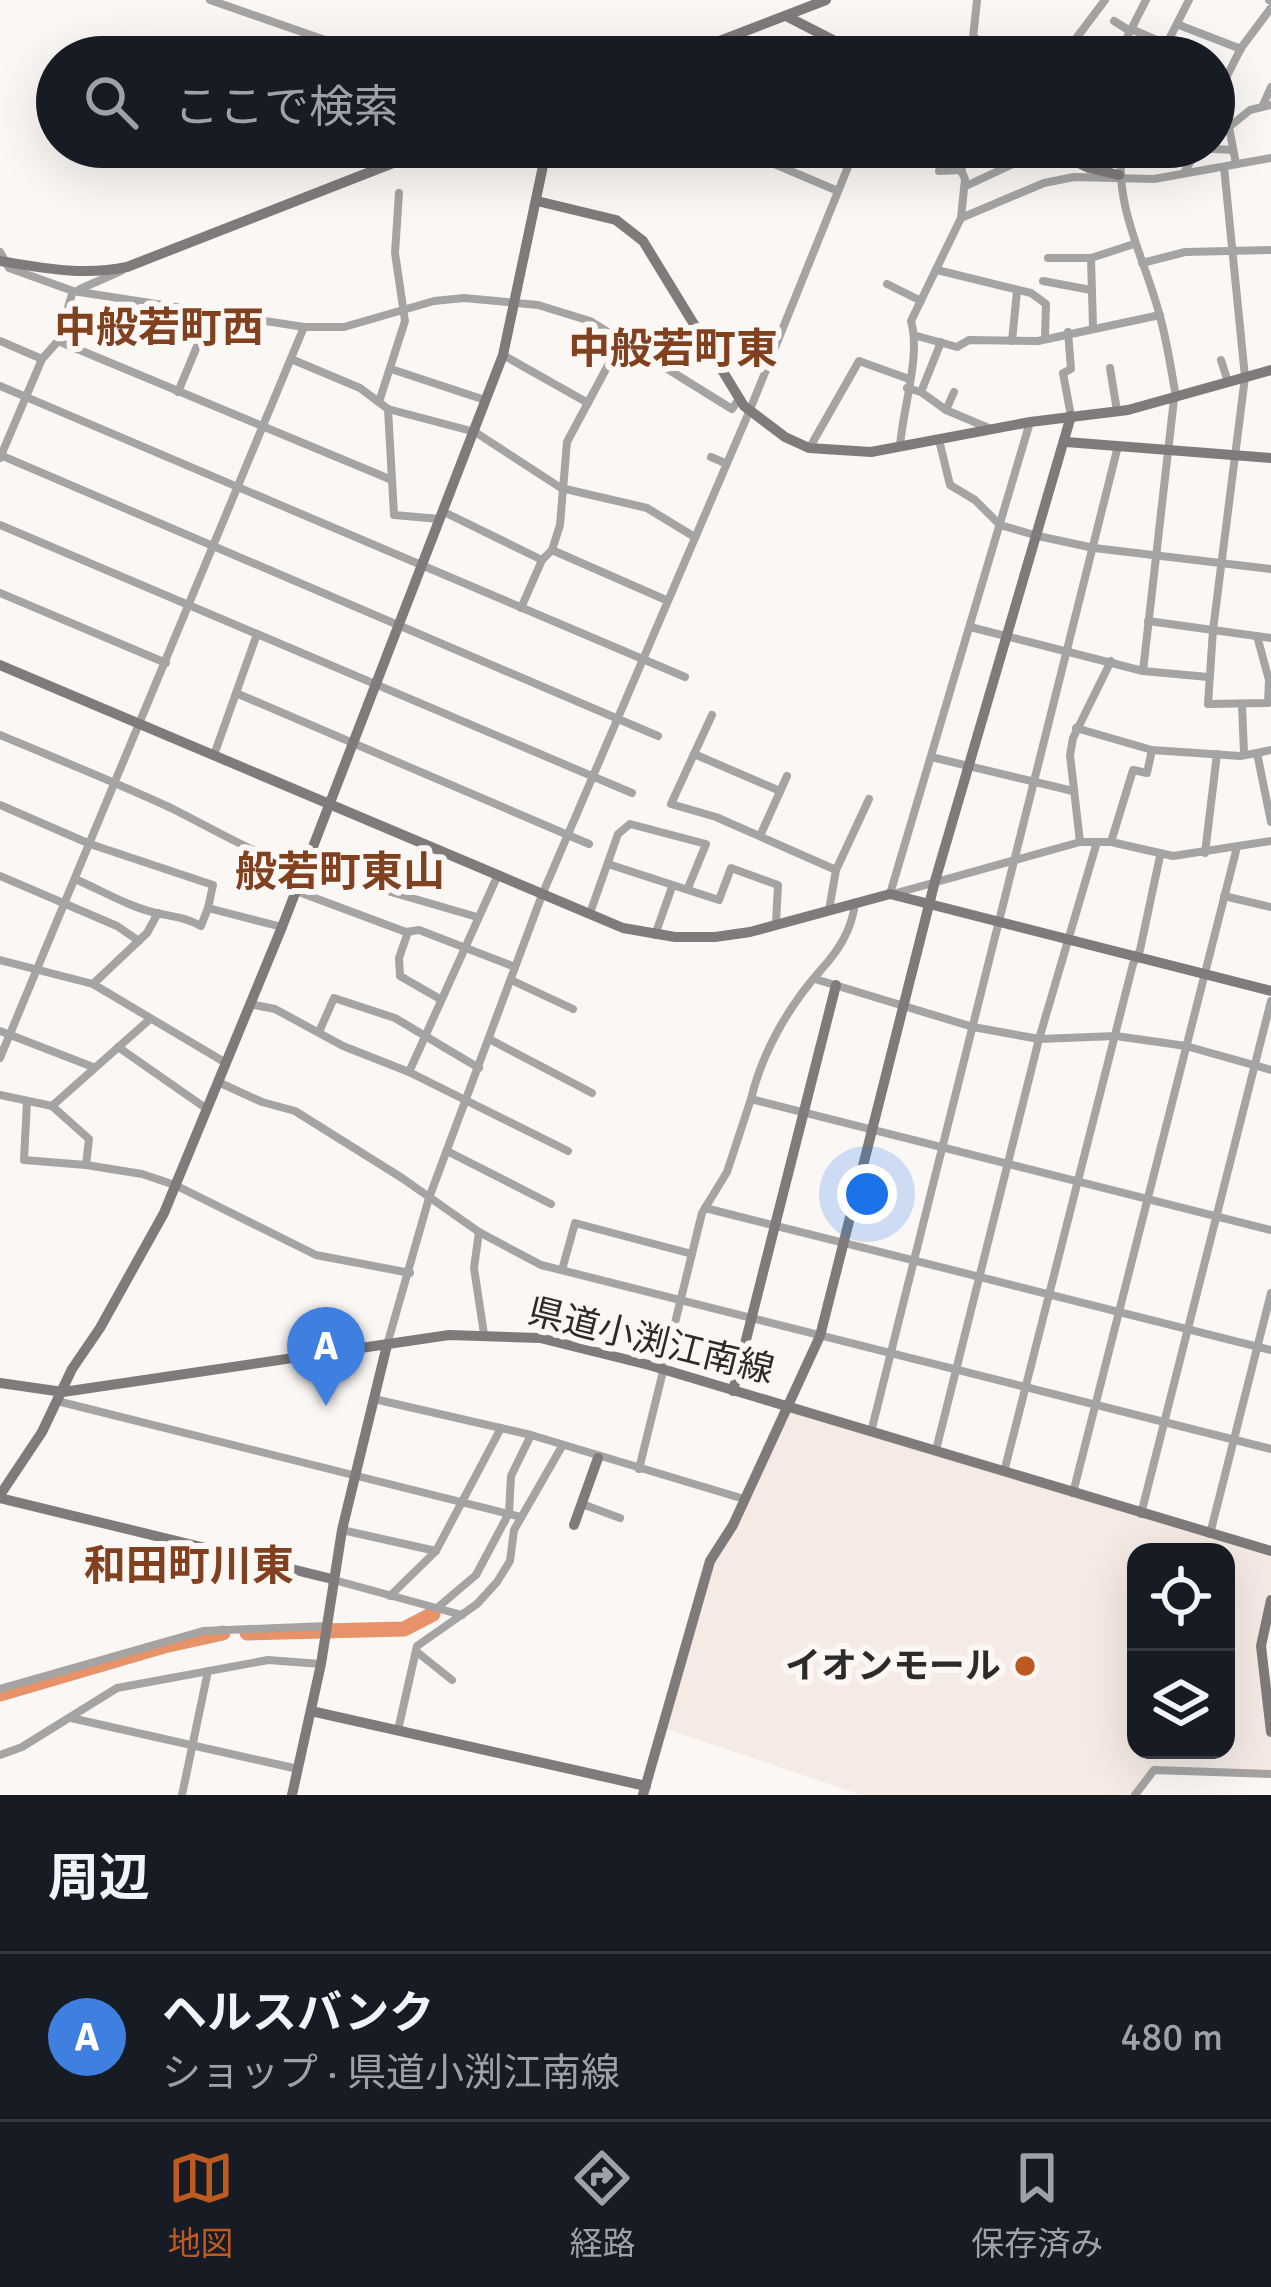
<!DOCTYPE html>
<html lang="ja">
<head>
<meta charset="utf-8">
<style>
	:root { --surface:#171b24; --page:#242831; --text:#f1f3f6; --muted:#9ea1a6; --line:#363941; --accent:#bd5a22 }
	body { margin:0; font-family:Signika,"Noto Sans JP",sans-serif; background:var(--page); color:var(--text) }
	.controls { position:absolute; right:36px; bottom:36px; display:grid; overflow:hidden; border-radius:24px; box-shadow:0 12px 48px #0002 }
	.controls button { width:108px; height:108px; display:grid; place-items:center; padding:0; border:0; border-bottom:3px solid var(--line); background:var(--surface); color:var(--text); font:60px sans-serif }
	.you { position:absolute; left:867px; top:1194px; width:42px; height:42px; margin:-30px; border:9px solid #fff; border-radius:50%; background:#1a73e8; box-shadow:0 0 0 18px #1a73e833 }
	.badge { display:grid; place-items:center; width:78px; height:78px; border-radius:50%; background:var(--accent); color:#fff; font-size:39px; font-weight:700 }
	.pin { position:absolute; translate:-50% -99px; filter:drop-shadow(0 3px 6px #0008) }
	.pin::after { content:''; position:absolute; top:63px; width:42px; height:36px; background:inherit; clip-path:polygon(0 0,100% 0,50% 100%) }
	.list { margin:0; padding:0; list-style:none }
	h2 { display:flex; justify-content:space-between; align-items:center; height:156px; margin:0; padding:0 48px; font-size:51px }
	h2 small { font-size:39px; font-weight:400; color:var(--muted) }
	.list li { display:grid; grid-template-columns:78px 1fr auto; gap:36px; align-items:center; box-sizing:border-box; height:168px; padding:0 48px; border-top:3px solid var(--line) }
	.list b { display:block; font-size:45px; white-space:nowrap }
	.list p { margin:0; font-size:39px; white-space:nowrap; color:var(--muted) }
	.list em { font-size:39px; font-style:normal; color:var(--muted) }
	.icon { flex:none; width:66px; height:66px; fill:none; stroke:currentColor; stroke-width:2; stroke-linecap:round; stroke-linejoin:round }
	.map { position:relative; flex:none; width:1271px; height:1795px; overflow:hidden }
	.search { position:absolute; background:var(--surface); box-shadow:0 12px 48px #0002; left:36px; right:36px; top:36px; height:132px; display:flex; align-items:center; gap:30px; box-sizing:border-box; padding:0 42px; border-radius:66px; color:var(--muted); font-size:45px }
	.sheet { height:324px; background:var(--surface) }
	nav { display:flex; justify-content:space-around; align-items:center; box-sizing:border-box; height:168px; border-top:3px solid var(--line); background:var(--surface); font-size:33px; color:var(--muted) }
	nav a { display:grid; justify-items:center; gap:6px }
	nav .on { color:var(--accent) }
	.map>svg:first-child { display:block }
	.built { fill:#f5eae4; fill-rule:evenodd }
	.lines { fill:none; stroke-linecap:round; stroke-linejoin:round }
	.river { stroke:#e79269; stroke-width:15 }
	.street { stroke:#a5a4a3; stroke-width:8 }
	.secondary { stroke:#7e7b7a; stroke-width:10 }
	.poi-dot { fill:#bd5a22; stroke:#fbf7f5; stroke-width:4.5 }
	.labels { text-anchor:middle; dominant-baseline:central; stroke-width:12; stroke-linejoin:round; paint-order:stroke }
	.street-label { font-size:36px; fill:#2c2b2a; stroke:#fbf7f5 }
	.poi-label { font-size:36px; font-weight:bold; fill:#2c2b2a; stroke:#fbf7f5; text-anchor:end }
	.quarter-label { font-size:42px; font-weight:bold; fill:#81411f; stroke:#fbf7f5 }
</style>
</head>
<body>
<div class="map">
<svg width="1271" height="1795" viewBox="0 0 1271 1795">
	<rect width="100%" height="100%" fill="#fbf7f5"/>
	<path class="built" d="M787,1407L1271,1551V1600L1261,1646L1271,1732V1774L1154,1770L1135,1795H862L663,1728L703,1582ZM1136,1552H1226V1750H1136Z"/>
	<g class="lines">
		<g class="river">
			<polyline points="247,1633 404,1629 433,1614"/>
			<polyline points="0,1694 164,1646 223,1633"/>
		</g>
		<g class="street">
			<polyline points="210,0 374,57"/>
			<polyline points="1269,0 1271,0"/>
			<polyline points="1114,21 1130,31"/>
			<polyline points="1179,25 1241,49"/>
			<polyline points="1131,29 1166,44"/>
			<polyline points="973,38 1045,57"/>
			<polyline points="942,44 972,54"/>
			<polyline points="971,57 977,0"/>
			<polyline points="1062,57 1105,0"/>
			<polyline points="1117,57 1146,0"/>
			<polyline points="1160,57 1189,0"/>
			<polyline points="1263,105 1271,87"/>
			<polyline points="1229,127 1250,110 1271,105"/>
			<polyline points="734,147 838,191"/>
			<polyline points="950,147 965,179 961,218"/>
			<path d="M1122,147C1114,206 1144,257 1159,313C1167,340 1171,369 1176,397"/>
			<polyline points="1236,164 1229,127 1216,98 1241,48 1271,8"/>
			<polyline points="1224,167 1245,377 1213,630 1208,704 1268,703 1269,680 1257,636"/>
			<polyline points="939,171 962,170"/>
			<polyline points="1184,173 1198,148 1232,150"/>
			<polyline points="966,186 1019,161 1031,147"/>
			<polyline points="0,252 9,268 73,291 304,327 344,327 434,301 464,298 538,305 590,321 732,409 739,399"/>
			<polyline points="1048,258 1091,258 1134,244"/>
			<polyline points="1091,258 1093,327"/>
			<polyline points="1142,263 1185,252 1271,250"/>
			<polyline points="937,270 1031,293 1046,304 1045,336"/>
			<polyline points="1043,281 1091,290"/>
			<polyline points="887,284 921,301"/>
			<polyline points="80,289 121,271"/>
			<polyline points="1068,332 1071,369 1063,373 1071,416"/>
			<polyline points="917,336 957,347 969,340 1038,341 1160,315"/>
			<polyline points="0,341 42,359"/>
			<polyline points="58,341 392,480"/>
			<polyline points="1012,341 1017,291"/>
			<polyline points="503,355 588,403"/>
			<polyline points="291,359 360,388 388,409 475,432 561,488 647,508 693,536"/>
			<polyline points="1221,360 1228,382"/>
			<polyline points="1110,368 1117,411"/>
			<polyline points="391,369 485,400"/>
			<polyline points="0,386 685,677"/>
			<polyline points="907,388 921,392 946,410 991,429"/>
			<polyline points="178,392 212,310"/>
			<polyline points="921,392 941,342"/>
			<polyline points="379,402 405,321 395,253 399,193"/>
			<polyline points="388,409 394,515 440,519"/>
			<polyline points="946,410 954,392"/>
			<polyline points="939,440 950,485 975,500 1000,525 1038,536 1094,548 1271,569"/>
			<path d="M900,446C903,407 921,356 911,321L961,218L1044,183L1074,177L1154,179L1271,158"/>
			<polyline points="810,447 859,361 909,379"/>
			<polyline points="0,455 658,736"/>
			<polyline points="711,457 725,463"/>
			<polyline points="0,458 42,359 58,341 73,291"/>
			<polyline points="444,512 542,560"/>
			<polyline points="0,525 632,793"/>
			<polyline points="552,550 666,600"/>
			<polyline points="0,593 166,663"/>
			<polyline points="521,608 542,560 552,550 560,525 567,442 621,341"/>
			<polyline points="1148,621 1271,638"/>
			<polyline points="970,627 1143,671 1208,677"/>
			<polyline points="1143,671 1174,399"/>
			<polyline points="236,693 589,844"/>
			<polyline points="1242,705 1244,753"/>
			<polyline points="712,715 671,804 716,817 836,870 829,910"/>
			<polyline points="1076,728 1152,750 1240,756 1257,753 1271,822"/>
			<path d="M0,735C57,759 115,782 171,808C215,830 258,856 304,870"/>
			<polyline points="1257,753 1271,750"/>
			<polyline points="694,754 780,791"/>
			<polyline points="214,755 257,634"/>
			<polyline points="931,757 1073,791"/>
			<polyline points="0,805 90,844 213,885 208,908"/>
			<polyline points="760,836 787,776"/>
			<polyline points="1080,842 1070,755 1073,738 1111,661"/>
			<polyline points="1111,842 1133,770 1147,773 1152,750"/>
			<polyline points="1205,853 1217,754"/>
			<polyline points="608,864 719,900 731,868 778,885 776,923"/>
			<polyline points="305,867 477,917"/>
			<polyline points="836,870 869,799"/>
			<polyline points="0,876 117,926 139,941"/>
			<path d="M75,879C101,890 129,907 156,913C174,917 184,917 201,926L208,908L282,927"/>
			<polyline points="296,891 406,932 419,930 515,967"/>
			<polyline points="890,894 1030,422"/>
			<polyline points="893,894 1080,842 1111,842 1173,856 1271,841"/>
			<polyline points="1224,896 1271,907"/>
			<polyline points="590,913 618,834 630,824 706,844 688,888"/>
			<polyline points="408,932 399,958 400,976 440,999"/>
			<polyline points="655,935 672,887"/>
			<polyline points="0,960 93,984 226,1063"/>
			<polyline points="815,979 973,1027 1039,1039 1116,1036 1186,1046 1271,1070"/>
			<polyline points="511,980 573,1009"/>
			<polyline points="93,984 147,933 158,913"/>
			<polyline points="250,1004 275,1009 343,1046 409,1072 568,1151"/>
			<polyline points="0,1031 93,1067"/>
			<polyline points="319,1032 334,998 395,1018 479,1068"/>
			<polyline points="489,1039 592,1093"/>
			<polyline points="118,1047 207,1109"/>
			<polyline points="0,1058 304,327"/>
			<polyline points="409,1072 497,877"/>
			<polyline points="218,1082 262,1102 295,1111 402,1178 479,1232 541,1265 1271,1449"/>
			<polyline points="0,1095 52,1106 89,1139 86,1165 142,1174 175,1185 316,1255 410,1273"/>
			<path d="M751,1099C762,1053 788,1007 820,971C838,951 851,932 855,904"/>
			<polyline points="27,1101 24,1160 86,1165"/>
			<polyline points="52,1106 149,1020"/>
			<polyline points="447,1151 551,1204"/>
			<polyline points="705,1208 1271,1350"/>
			<polyline points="479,1232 474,1268 484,1334"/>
			<polyline points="562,1270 575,1223 692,1254"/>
			<polyline points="387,1345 429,1198 542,895 749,412 856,147"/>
			<polyline points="374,1399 531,1435 744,1499"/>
			<polyline points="57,1401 521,1517"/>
			<polyline points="871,1432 1118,446"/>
			<polyline points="936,1450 1039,1039 1097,842"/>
			<polyline points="639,1469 702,1213 727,1172 751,1099 1271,1230"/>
			<polyline points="1004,1472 1133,964 1140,950 1160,856"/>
			<polyline points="1073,1493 1237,847"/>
			<polyline points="582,1504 620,1518"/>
			<polyline points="1141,1514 1271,1001"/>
			<polyline points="342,1530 436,1551"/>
			<polyline points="1210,1534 1271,1293"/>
			<polyline points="334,1580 462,1615"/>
			<polyline points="390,1596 436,1551 501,1428"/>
			<polyline points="437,1608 476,1575 509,1513 511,1476 531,1435"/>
			<polyline points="417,1652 452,1680"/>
			<polyline points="0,1689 203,1631 327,1626"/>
			<polyline points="71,1718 298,1769"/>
			<polyline points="398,1730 417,1646 477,1604 497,1582 510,1561 514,1530 561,1448"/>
			<polyline points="0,1755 22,1747 117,1688 268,1660 321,1664"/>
			<polyline points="182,1795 208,1671"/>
			<polyline points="1135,1795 1154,1770 1271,1774"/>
		</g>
		<g class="secondary">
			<polyline points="788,17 866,57"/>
			<polyline points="678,57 826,0"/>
			<polyline points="1045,147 1089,168 1119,175"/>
			<polyline points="537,201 616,220 643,241 744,406 785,437 809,448 871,452 1030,422 1128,410 1271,370"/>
			<path d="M0,261C44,268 82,276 127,267L434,147"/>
			<polyline points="1066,442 1271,458"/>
			<polyline points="0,665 623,928 675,937 715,937 750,932 890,894 1271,991"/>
			<polyline points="0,1383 63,1392 449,1335 540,1338 649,1365 1271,1551"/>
			<polyline points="733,1391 836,985"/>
			<polyline points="0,1495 42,1432 72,1369 100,1328 164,1213 282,927 503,355 547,147"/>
			<polyline points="0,1498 332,1579"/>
			<polyline points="574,1525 598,1458"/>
			<polyline points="1271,1600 1261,1646 1271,1732"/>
			<polyline points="311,1711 646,1786"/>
			<polyline points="292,1795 321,1664 342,1530 387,1345"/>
			<polyline points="643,1795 710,1561 733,1525 820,1336 935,881 1071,416"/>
		</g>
	</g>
	<circle class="poi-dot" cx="1025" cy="1666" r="12"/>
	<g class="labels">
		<g class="street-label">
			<text transform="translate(651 1341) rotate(14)">県道小渕江南線</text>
		</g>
		<g class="poi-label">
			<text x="1001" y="1666">イオンモール</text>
		</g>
		<g class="quarter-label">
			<text x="159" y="328">中般若町西</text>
			<text x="673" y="349">中般若町東</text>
			<text x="340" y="872">般若町東山</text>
			<text x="189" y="1566">和田町川東</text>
		</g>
	</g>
</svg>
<div class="controls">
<button><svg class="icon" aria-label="locate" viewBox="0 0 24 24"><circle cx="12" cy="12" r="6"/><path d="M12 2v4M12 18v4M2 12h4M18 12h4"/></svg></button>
<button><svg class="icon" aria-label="layers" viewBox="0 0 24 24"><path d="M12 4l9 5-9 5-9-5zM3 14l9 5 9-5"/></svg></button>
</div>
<div class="you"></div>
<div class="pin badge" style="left:326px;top:1406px;background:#3f7fe0">A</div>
<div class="search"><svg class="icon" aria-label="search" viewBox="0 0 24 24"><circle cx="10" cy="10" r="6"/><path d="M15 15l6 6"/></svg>ここで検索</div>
</div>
<section class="sheet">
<h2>周辺<small></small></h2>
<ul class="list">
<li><span class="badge" style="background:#3f7fe0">A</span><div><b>ヘルスバンク</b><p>ショップ · 県道小渕江南線</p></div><em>480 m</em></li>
</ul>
</section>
<nav>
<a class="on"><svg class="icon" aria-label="map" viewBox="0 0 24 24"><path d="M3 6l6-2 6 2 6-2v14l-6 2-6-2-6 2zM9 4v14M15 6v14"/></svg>地図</a>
<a><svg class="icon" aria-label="directions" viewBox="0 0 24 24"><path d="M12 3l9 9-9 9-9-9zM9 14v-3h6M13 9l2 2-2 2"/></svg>経路</a>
<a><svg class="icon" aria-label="saved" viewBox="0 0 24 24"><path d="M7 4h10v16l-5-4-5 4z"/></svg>保存済み</a>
</nav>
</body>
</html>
